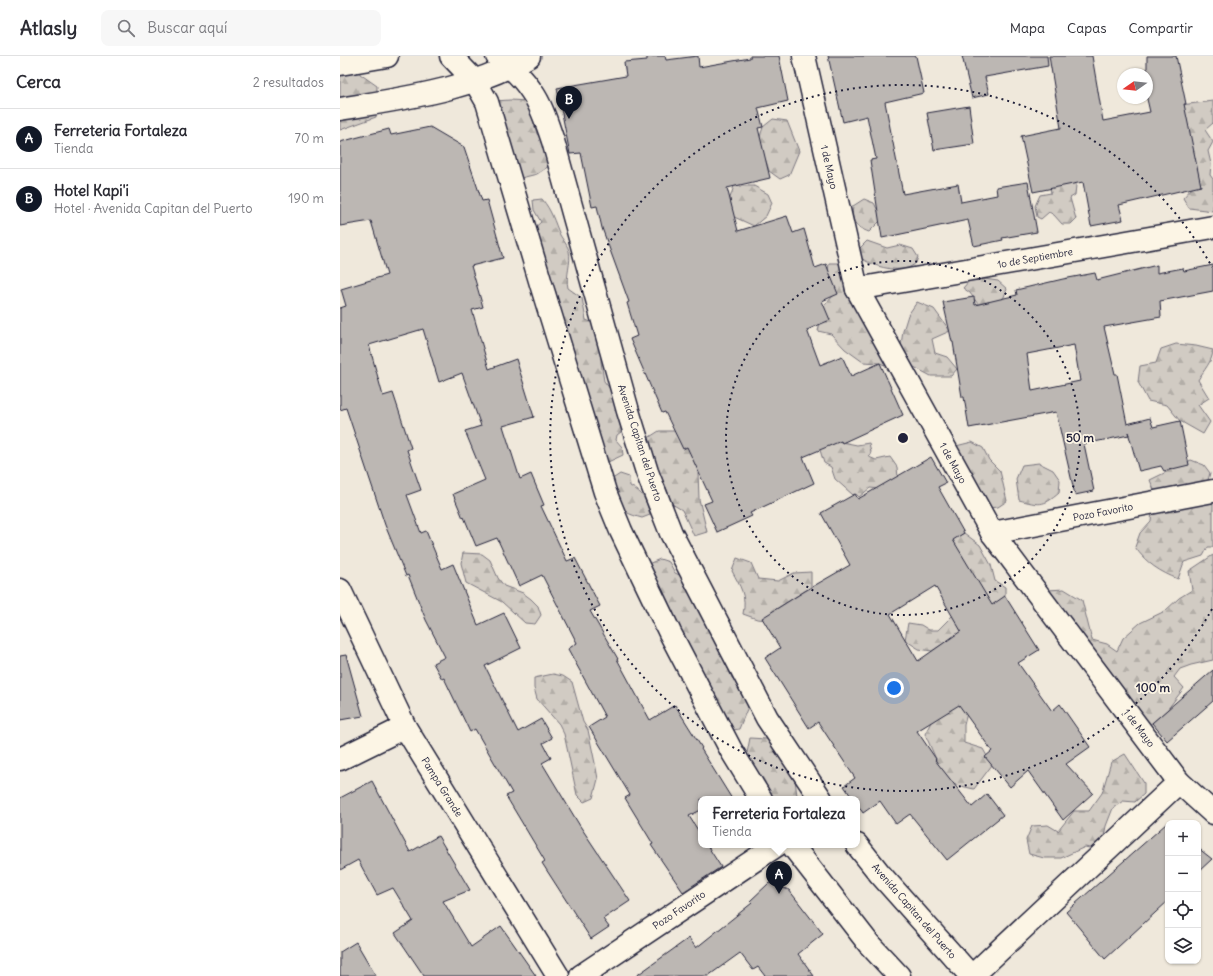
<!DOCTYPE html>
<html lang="es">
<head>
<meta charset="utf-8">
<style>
	:root { --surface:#fff; --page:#f7f7f7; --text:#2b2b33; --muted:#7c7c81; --line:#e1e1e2; --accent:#111827 }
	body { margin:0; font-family:Delius,sans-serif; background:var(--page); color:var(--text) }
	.controls { position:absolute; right:12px; bottom:12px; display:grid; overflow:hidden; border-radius:8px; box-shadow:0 1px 3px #0004 }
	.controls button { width:36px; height:36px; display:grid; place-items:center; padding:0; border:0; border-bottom:1px solid var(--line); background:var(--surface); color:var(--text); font:20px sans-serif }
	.compass { position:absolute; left:777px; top:12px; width:36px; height:36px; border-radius:50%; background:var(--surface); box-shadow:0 1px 3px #0004; rotate:256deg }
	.you { position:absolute; left:554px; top:632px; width:14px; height:14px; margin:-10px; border:3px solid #fff; border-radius:50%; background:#1a73e8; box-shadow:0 0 0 6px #1a73e833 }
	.badge { display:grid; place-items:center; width:26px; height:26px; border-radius:50%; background:var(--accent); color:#fff; font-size:13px; font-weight:700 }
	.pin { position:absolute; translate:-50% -33px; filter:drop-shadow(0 1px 2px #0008) }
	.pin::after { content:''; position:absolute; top:21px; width:14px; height:12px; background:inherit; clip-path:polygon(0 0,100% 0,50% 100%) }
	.popup { position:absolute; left:358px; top:740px; width:162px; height:52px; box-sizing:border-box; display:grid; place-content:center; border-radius:8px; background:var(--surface); filter:drop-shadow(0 1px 3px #0005); font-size:13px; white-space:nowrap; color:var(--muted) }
	.popup b { font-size:15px; color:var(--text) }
	.popup::after { content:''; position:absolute; left:50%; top:100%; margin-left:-8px; border:8px solid transparent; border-top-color:var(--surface) }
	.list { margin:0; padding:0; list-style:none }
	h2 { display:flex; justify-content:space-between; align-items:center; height:52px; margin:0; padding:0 16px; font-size:17px }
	h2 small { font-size:13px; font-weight:400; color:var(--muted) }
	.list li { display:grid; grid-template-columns:26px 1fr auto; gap:12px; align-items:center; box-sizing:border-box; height:60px; padding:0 16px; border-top:1px solid var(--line) }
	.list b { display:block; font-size:15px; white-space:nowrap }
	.list p { margin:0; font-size:13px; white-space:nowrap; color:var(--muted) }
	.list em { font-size:13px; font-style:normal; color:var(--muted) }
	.icon { flex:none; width:22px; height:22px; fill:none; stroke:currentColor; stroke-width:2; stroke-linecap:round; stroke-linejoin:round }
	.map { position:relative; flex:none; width:873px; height:920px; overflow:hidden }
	header { display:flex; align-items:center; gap:24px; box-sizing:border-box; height:56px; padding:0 20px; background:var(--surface); border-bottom:1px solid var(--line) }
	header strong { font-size:19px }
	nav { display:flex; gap:22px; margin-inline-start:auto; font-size:14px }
	.search { width:280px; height:36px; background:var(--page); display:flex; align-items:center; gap:10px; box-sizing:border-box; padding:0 14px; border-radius:8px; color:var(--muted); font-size:15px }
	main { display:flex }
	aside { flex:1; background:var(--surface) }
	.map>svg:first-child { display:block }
	.forest { fill:url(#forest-firs); stroke:#7a767f }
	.building { fill:#bcb7b3; stroke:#22223b; fill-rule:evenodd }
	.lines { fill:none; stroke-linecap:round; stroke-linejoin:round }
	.minor-casing { stroke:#22223b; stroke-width:25 }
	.tertiary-casing { stroke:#22223b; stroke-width:25 }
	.minor { stroke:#fcf5e5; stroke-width:22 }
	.tertiary { stroke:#fcf5e5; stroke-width:22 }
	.ring { fill:none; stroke:#22223b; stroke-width:2; stroke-dasharray:2 4 }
	.labels { text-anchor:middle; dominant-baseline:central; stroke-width:3.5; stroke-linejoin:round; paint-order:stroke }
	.street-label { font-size:10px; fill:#22223b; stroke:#fcf5e5 }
	.centre { fill:#22223b; stroke:#fcf5e5; stroke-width:2 }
	.ring-label { font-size:12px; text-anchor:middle; font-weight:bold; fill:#22223b; stroke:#fcf5e5; stroke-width:3.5; stroke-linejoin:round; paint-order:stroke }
</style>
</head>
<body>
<header>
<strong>Atlasly</strong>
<div class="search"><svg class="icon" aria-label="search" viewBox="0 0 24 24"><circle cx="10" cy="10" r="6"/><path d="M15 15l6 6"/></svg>Buscar aquí</div>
<nav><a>Mapa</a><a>Capas</a><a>Compartir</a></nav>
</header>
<main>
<aside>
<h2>Cerca<small>2 resultados</small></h2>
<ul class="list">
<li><span class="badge">A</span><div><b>Ferreteria Fortaleza</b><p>Tienda</p></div><em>70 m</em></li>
<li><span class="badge">B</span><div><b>Hotel Kapi'i</b><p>Hotel · Avenida Capitan del Puerto</p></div><em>190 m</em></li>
</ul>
</aside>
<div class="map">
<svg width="873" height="920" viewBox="0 0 873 920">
	<defs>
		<pattern id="forest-firs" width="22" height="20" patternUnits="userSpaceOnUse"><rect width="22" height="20" fill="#d1cbc3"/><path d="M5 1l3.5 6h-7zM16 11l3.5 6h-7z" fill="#b3aea8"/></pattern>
	</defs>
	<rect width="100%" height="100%" fill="#efe8db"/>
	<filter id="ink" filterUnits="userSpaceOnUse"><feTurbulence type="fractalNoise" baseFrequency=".025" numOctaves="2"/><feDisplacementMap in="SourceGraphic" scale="8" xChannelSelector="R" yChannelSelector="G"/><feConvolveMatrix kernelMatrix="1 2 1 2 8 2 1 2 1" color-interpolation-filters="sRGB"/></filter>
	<g filter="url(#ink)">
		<g class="forest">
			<polygon points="0,0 16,0 20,18 37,30 36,61 0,74"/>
			<polygon points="170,44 188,45 197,78 205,87 212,108 197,118 181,122 154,45"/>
			<polygon points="873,45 873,67 865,74 873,86 868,95 871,108 870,119 873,123 873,155 849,152 843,142 853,131 841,49"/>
			<polygon points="433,63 447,65 459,95 449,119 440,123 429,115 426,105 417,91 423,71"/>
			<polygon points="706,107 734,120 736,129 735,139 730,142 736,163 731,168 722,168 714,159 709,156 701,163 697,161 695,150 700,139 711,137"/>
			<polygon points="394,130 414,130 428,138 432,147 426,160 414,170 392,160 390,142"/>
			<path d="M202,143C212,155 214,165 220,179C223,184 228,190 229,195C232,206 225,220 228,232L242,242L246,264L256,268L262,275L261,306L264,325L287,355L281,376L277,379L276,384L282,391L283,399L268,406L262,407L192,174L201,166L194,154L193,144Z"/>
			<path d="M524,143L534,147L542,163L529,176C515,171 511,165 513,150Z"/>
			<path d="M527,185L547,192L560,189L573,193L578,201L576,207C574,209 570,211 568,212C554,216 532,210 521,202L519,193Z"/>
			<polygon points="489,207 502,207 502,219 512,237 554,300 547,310 540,307 523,306 505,293 491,278 478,275 484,250 494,239 488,217"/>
			<polygon points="644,223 658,225 667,233 662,246 649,246 638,248 630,237 623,232 629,225"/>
			<polygon points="577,246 594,253 610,275 592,283 595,297 607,301 617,313 611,320 591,320 572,310 560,296 563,275 568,259"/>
			<path d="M836,288L856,290L873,294C873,305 863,315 858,324L869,342L858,349L870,366L863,378L840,365L827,349L808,345L798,326L800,310L816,307L821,293Z"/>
			<polygon points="319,375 335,375 355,397 358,416 359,443 367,476 354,480 342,454 332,448 326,431 311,419 306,399 308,382"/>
			<polygon points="497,385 517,389 529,387 531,396 529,401 536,404 550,401 557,411 558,422 541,433 530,432 519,441 516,438 513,439 495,423 491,411 484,407 479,391"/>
			<polygon points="632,386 643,392 649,404 660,415 667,445 658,451 648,452 616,390"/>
			<path d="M851,404L864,409L870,417L866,431L873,442V491H868L863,500L844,506L838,523C820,516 806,507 795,491L800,477L811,465L812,455L816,439L810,424Z"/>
			<path d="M699,407L713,414L720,424L719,437C703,451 699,449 679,444L676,423L682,409Z"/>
			<path d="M280,418L289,421L290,430C304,437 306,444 310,459L302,462C275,455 279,448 271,424Z"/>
			<polygon points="624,477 640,489 651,509 655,525 665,531 665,540 620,586 607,585 592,595 579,593 565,584 568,567 581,569 589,574 598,574 612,560 633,548 614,494 613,483"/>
			<polygon points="123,497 142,498 150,504 158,522 164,530 183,537 191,543 198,550 201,559 195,568 185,567 162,546 126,527 121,507"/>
			<polygon points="873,499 873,604 851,609 840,613 834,621 844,632 827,654 801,676 708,534 724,533 742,544 752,584 767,588 777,595 783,582 800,567 825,555 839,542 852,534 849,515"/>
			<path d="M397,502L411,507L418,523L438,525L454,517L471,516V531L436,553L428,564L417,563L403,558C407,540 400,530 392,515Z"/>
			<polygon points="320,503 329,506 335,517 344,521 373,574 392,622 416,640 407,653 399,673 388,675 366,635 367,622 355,609 308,508"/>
			<polygon points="213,618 223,620 232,626 243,666 248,674 256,712 258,723 253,742 244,746 237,739 224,678 219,668 197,643 194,632 194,622"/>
			<polygon points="603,640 619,649 629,649 624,669 624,687 643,693 652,709 634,733 612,728 599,721 596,703 585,678 591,666 579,647"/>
			<polygon points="410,682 442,684 455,723 457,740 453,743 425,743 408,713 407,697"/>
			<polygon points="785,698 804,727 804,738 795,746 783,745 773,752 766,770 763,786 758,794 745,791 721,802 704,802 689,798 686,784 692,770 708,769 718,775 734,755 749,755 762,737 771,706"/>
		</g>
		<g class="building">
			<polygon points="307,0 325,0 326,4 358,0 359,11 410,2 410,0 439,0 448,45 418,52 423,71 418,72 430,122 387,132 398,175 447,160 453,177 464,173 475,212 486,208 498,238 482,245 490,264 467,274 480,309 502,300 511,320 540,307 563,359 502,387 501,385 463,401 474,427 410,457 412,460 377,476 364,448 372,445 347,391 343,393 325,356 322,357 290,283 297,280 287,247 289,246 262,172 257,150 252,151 241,97 230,98 217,32 286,20 284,6 307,4"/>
			<polygon points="488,0 576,0 584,37 545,46 563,138 618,128 621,146 657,139 656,131 688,126 697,176 662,182 663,184 634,190 628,164 542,182 530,104 536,103 527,60 503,66"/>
			<polygon points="622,0 707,0 708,10 645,21 649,38 632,42"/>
			<polygon points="709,0 752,0 763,65 810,56 807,43 807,0 836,0 846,48 844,48 861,130 779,149 783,164 751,170 743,126 693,136 681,80 721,72"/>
			<polygon points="629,50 634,88 594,94 587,57"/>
			<polygon points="90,71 124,91 142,145 147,144 163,202 131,210 143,251 132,254 149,313 176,303 194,361 163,370 180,423 191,418 204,449 201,450 227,505 235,502 260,550 250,555 278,603 277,603 310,664 335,649 362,692 361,693 392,743 361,743 361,754 349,760 361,779 361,789 367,789 381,811 343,836 311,789 313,788 285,742 290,739 249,671 265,661 228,593 237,587 202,519 179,530 157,482 136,490 124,461 123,462 113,438 145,424 125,375 141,370 122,317 99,326 83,273 29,289 43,340 53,337 71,392 67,394 81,434 67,439 81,477 86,475 102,513 113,508 138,569 164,557 181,592 145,610 178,676 201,663 212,682 203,687 211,702 202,707 240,770 290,845 263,863 269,871 251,883 202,807 205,805 166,740 172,737 135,673 130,676 104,622 102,623 93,607 105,601 86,564 68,519 66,520 45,469 6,352 0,354 0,252 6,250 1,233 47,219 31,165 0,170 0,86 49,73 51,79"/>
			<path d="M817,209V217L843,212L844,215L873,209V235L820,245L821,261L764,271L775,318H777L787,368L810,362L813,371L840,365L849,409L824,415L821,410L799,415L788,376L789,379L744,388L754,435L735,439L716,356L629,372L624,341H622L613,286H612L603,246L634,241L635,249L677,239L676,234L723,223L755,217L757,224ZM734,289L740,325L692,335L687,298Z"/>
			<path d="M591,401L606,427L598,431L624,477L613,484L652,549L665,540L699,594L678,607L712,655L720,648L750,691L726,708L753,737L723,764L688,715L670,731L645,701L652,695L619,649L577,675L596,703L595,704L632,751L647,738L663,759L607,804L570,758L556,768L540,745L523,757L517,748V743H513L504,730L515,722L478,666L469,672L425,602L440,592L422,562L465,535L510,509L481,457L515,438L518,443ZM595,530L621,575L578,605L550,558Z"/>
			<polygon points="6,599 23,660 0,664 0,600"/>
			<polygon points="873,614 873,645 827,685 812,667"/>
			<polygon points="32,725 70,796 98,780 130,834 103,845 131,891 161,870 196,920 84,920 55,877 73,865 53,832 37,839 18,804 0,814 0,742"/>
			<polygon points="827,767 828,768 828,845 765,903 726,856"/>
			<polygon points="858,792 872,803 858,816"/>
			<polygon points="429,827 449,834 483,878 458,898 474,920 425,920 418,911 413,914 400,897 368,920 296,920 349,882 356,892 412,847 410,845"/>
			<polygon points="16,886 36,920 0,920 0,896"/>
		</g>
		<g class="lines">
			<defs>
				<g id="minor">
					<polyline points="464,0 517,233 652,477 839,726 873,757"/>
					<polyline points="0,8 47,0"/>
					<path d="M0,53C64,42 133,34 189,0"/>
					<polyline points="517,233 873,171"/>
					<polyline points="652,477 873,435"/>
					<polyline points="0,534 65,671 218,920"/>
					<polyline points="0,703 65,671"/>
					<polyline points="241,920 437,789"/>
					<polyline points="632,920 839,726"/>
				</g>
				<g id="tertiary">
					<polyline points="111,0 135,25 147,46 201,228 265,436 281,475 330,577 391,694 421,743"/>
					<path d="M157,0C170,10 183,22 192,36C202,50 207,68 213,85L288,355L307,416L331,477L427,662L481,743"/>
					<polyline points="452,789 529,888 559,920"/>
					<polyline points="517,789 540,818 631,920"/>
				</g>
			</defs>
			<use href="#minor" class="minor-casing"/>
			<use href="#tertiary" class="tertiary-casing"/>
			<use href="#minor" class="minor"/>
			<use href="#tertiary" class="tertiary"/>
		</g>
	</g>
	<g class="ring">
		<circle cx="563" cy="382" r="177"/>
		<path d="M872 553A353 353 0 1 1 872 211"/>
	</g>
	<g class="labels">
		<g class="street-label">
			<text transform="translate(489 111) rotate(77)">1 de Mayo</text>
			<text transform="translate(695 202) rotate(-10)">1o de Septiembre</text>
			<text transform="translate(300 387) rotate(72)">Avenida Capitan del Puerto</text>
			<text transform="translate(613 407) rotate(61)">1 de Mayo</text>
			<text transform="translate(763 456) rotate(-11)">Pozo Favorito</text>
			<text transform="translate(799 672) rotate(53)">1 de Mayo</text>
			<text transform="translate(102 731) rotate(58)">Pampa Grande</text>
			<text transform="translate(339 854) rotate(-34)">Pozo Favorito</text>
			<text transform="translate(574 855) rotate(49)">Avenida Capitan del Puerto</text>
		</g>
	</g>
	<circle cx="563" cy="382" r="6" class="centre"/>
	<g class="ring-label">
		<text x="740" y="386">50 m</text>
		<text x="813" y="636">100 m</text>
	</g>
</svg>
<div class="controls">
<button>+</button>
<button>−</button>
<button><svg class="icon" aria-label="locate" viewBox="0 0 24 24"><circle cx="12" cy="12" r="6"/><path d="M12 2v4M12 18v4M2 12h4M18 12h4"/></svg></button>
<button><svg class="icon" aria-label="layers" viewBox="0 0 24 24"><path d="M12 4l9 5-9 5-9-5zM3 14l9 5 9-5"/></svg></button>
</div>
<svg class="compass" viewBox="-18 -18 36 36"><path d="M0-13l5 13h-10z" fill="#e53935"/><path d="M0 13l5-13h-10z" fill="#7c7c81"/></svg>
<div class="you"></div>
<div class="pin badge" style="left:439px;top:838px">A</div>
<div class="popup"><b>Ferreteria Fortaleza</b>Tienda</div>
<div class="pin badge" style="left:229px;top:63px">B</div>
</div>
</main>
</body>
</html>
